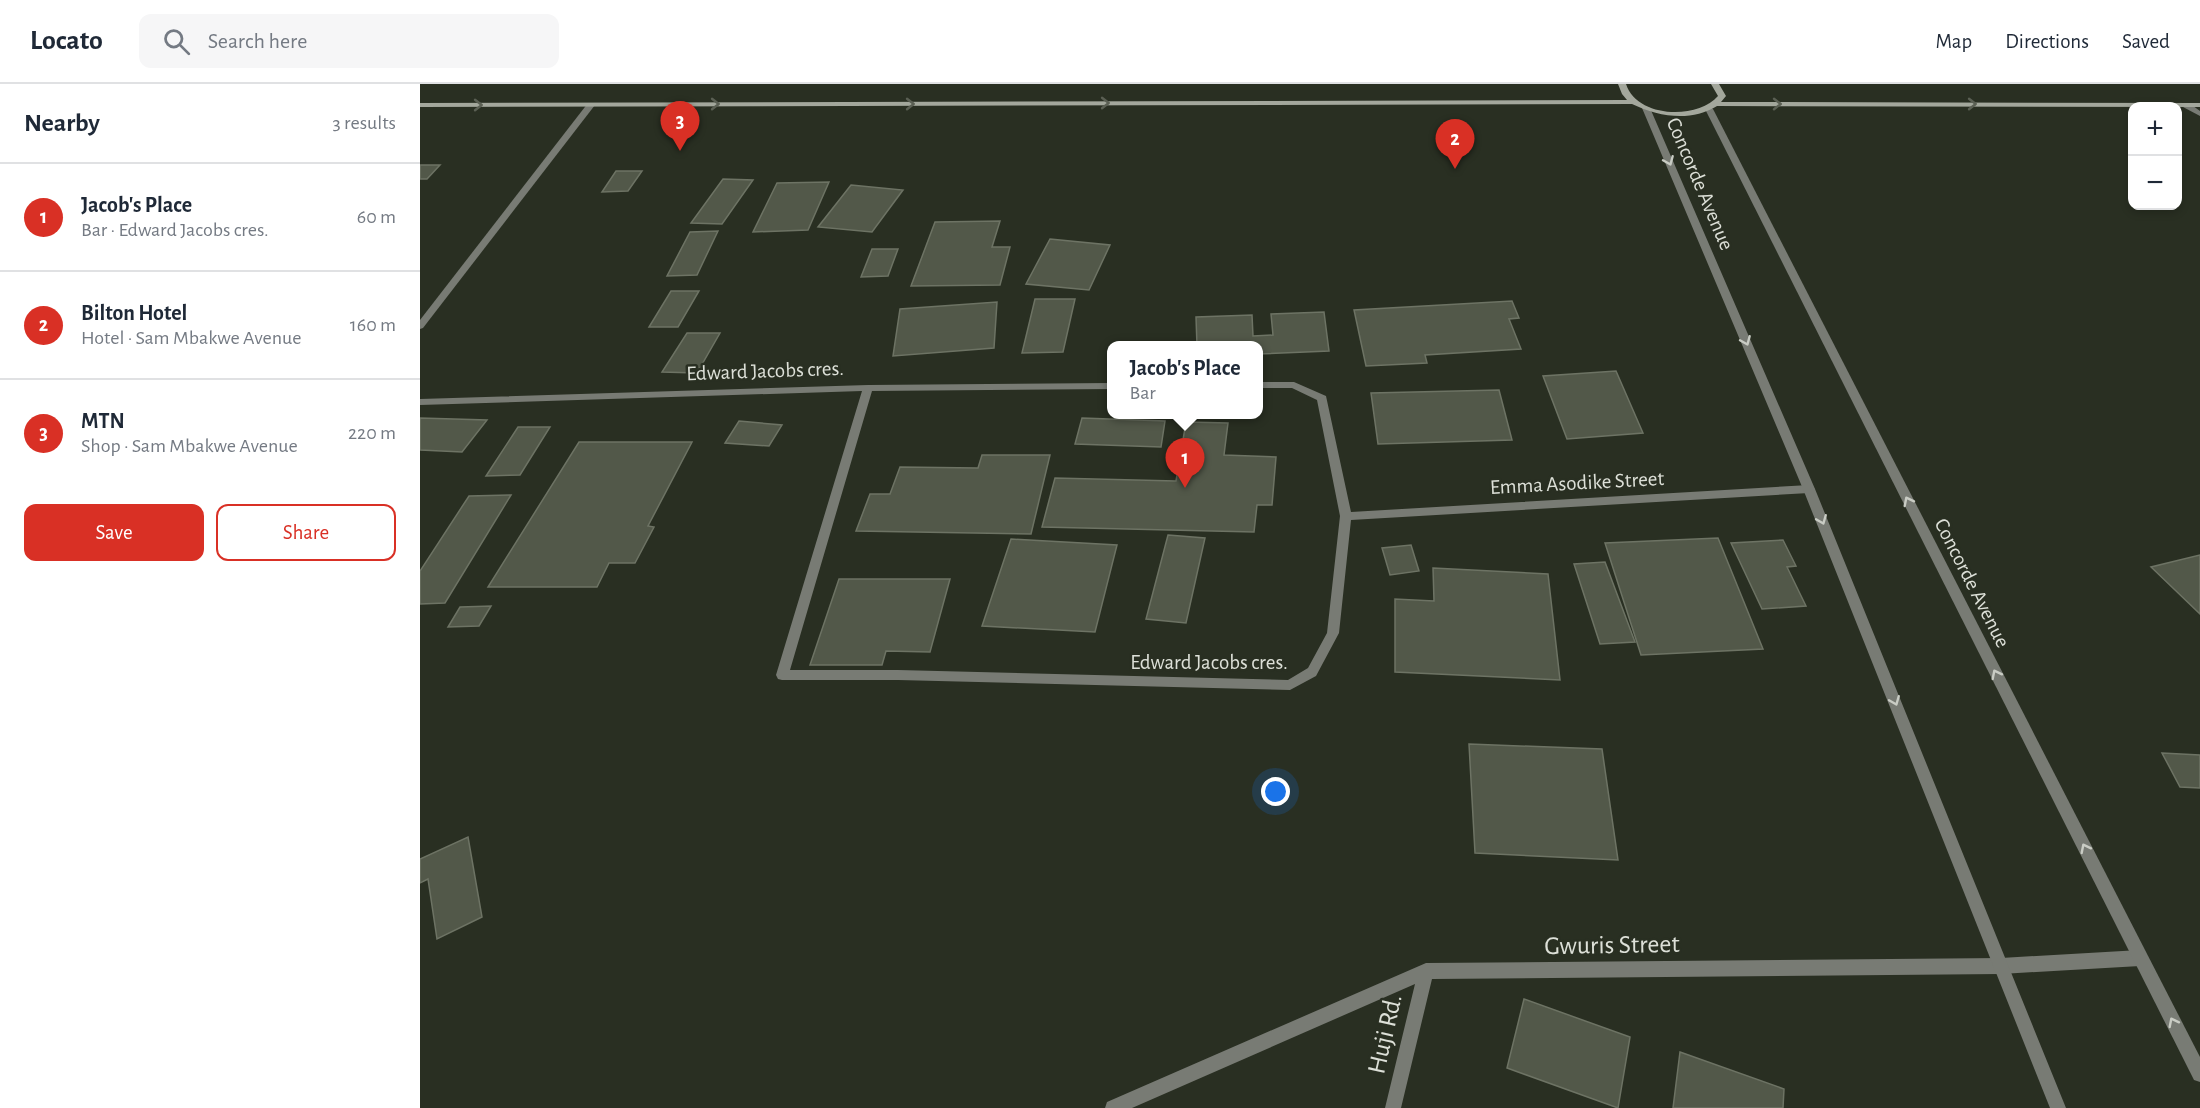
<!DOCTYPE html>
<html lang="en">
<head>
<meta charset="utf-8">
<style>
	:root { --surface:#fff; --page:#f6f6f7; --text:#1f2937; --muted:#747a83; --line:#e0e1e3; --accent:#d93025 }
	body { margin:0; font-family:"Alegreya Sans",sans-serif; background:var(--page); color:var(--text) }
	.controls { position:absolute; right:18px; top:18px; display:grid; overflow:hidden; border-radius:12px; box-shadow:0 3px 9px #0003 }
	.controls button { width:54px; height:54px; display:grid; place-items:center; padding:0; border:0; border-bottom:2px solid var(--line); background:var(--surface); color:var(--text); font:30px sans-serif }
	.you { position:absolute; left:856px; top:708px; width:21px; height:21px; margin:-15px; border:4px solid #fff; border-radius:50%; background:#1a73e8; box-shadow:0 0 0 9px #1a73e833 }
	.badge { display:grid; place-items:center; width:39px; height:39px; border-radius:50%; background:var(--accent); color:#fff; font-size:20px; font-weight:700 }
	.pin { position:absolute; translate:-50% -50px; filter:drop-shadow(0 2px 3px #0008) }
	.pin::after { content:''; position:absolute; top:32px; width:21px; height:18px; background:inherit; clip-path:polygon(0 0,100% 0,50% 100%) }
	.popup { position:absolute; left:687px; top:257px; width:156px; height:78px; box-sizing:border-box; display:grid; place-content:center; border-radius:12px; background:var(--surface); filter:drop-shadow(0 2px 4px #0005); font-size:20px; white-space:nowrap; color:var(--muted) }
	.popup b { font-size:22px; color:var(--text) }
	.popup::after { content:''; position:absolute; left:50%; top:100%; margin-left:-12px; border:12px solid transparent; border-top-color:var(--surface) }
	.list { margin:0; padding:0; list-style:none }
	h2 { display:flex; justify-content:space-between; align-items:center; height:78px; margin:0; padding:0 24px; font-size:26px }
	h2 small { font-size:20px; font-weight:400; color:var(--muted) }
	.list li { display:grid; grid-template-columns:39px 1fr auto; gap:18px; align-items:center; box-sizing:border-box; height:108px; padding:0 24px; border-top:2px solid var(--line) }
	.list b { display:block; font-size:22px; white-space:nowrap }
	.list p { margin:0; font-size:20px; white-space:nowrap; color:var(--muted) }
	.list em { font-size:20px; font-style:normal; color:var(--muted) }
	.actions { display:flex; gap:12px; padding:18px 24px }
	.actions a { flex:1; padding:14px 0; border:2px solid var(--accent); border-radius:12px; text-align:center; font-size:21px; color:var(--accent) }
	.actions .main { background:var(--accent); color:#fff }
	.icon { flex:none; width:33px; height:33px; fill:none; stroke:currentColor; stroke-width:2; stroke-linecap:round; stroke-linejoin:round }
	.map { position:relative; flex:none; width:1780px; height:1024px; overflow:hidden }
	header { display:flex; align-items:center; gap:36px; box-sizing:border-box; height:84px; padding:0 30px; background:var(--surface); border-bottom:2px solid var(--line) }
	header strong { font-size:28px }
	nav { display:flex; gap:33px; margin-inline-start:auto; font-size:21px }
	.search { width:420px; height:54px; background:var(--page); display:flex; align-items:center; gap:15px; box-sizing:border-box; padding:0 21px; border-radius:12px; color:var(--muted); font-size:22px }
	main { display:flex }
	aside { flex:1; background:var(--surface) }
	.map>svg:first-child { display:block }
	.building { fill:#525849; stroke:#6d7364; stroke-width:1.5 }
	.lines { fill:none; stroke-linecap:round; stroke-linejoin:round }
	.minor { fill:#787b74; fill-rule:evenodd }
	.tertiary { fill:#787b74; fill-rule:evenodd }
	.secondary { fill:#a3a79c; fill-rule:evenodd }
	.oneway { stroke:#5a5f53 }
	.oneway2 { stroke:#c9ccc4 }
	.labels { text-anchor:middle; dominant-baseline:central; stroke-width:5; stroke-linejoin:round; paint-order:stroke }
	.street-label { font-size:21px; fill:#dde0d8; stroke:#292f22 }
	.near-street-label { font-size:26px; fill:#dde0d8; stroke:#292f22 }
</style>
</head>
<body>
<header>
<strong>Locato</strong>
<div class="search"><svg class="icon" aria-label="search" viewBox="0 0 24 24"><circle cx="10" cy="10" r="6"/><path d="M15 15l6 6"/></svg>Search here</div>
<nav><a>Map</a><a>Directions</a><a>Saved</a></nav>
</header>
<main>
<aside>
<h2>Nearby<small>3 results</small></h2>
<ul class="list">
<li><span class="badge">1</span><div><b>Jacob's Place</b><p>Bar · Edward Jacobs cres.</p></div><em>60 m</em></li>
<li><span class="badge">2</span><div><b>Bilton Hotel</b><p>Hotel · Sam Mbakwe Avenue</p></div><em>160 m</em></li>
<li><span class="badge">3</span><div><b>MTN</b><p>Shop · Sam Mbakwe Avenue</p></div><em>220 m</em></li>
</ul>
<div class="actions"><a class="main">Save</a><a>Share</a></div>
</aside>
<div class="map">
<svg width="1780" height="1024" viewBox="0 0 1780 1024">
	<rect width="100%" height="100%" fill="#292f22"/>
	<g class="building">
		<polygon points="0,81 20,81 7,95 0,95"/>
		<polygon points="196,87 222,87 208,107 182,108"/>
		<polygon points="303,95 333,96 302,140 271,139"/>
		<polygon points="409,98 388,146 333,148 357,99"/>
		<polygon points="431,101 483,106 452,148 398,143"/>
		<polygon points="580,137 572,163 590,163 580,201 491,202 515,138"/>
		<polygon points="298,147 277,191 247,192 270,148"/>
		<polygon points="630,155 690,161 669,206 606,200"/>
		<polygon points="452,165 478,165 468,192 441,193"/>
		<polygon points="251,207 279,207 258,243 229,243"/>
		<polygon points="615,215 655,215 643,268 602,269"/>
		<polygon points="1092,217 1099,234 1089,235 1101,265 1005,271 1007,279 946,282 934,226"/>
		<polygon points="577,218 574,264 473,272 480,225"/>
		<polygon points="904,228 909,267 838,270 838,262 777,262 776,233 832,231 833,252 853,251 851,230"/>
		<polygon points="267,249 300,249 277,289 242,288"/>
		<polygon points="1196,287 1223,349 1147,355 1123,292"/>
		<polygon points="1079,306 1092,356 958,360 951,309"/>
		<polygon points="0,334 67,336 42,368 0,366"/>
		<polygon points="662,334 745,337 741,363 655,360"/>
		<polygon points="319,337 362,341 349,362 305,359"/>
		<polygon points="766,338 808,339 804,371 856,373 852,421 837,421 834,448 622,443 635,394 756,397"/>
		<polygon points="98,343 130,343 100,391 66,392"/>
		<polygon points="159,358 272,358 228,442 234,443 215,479 189,479 177,503 68,503"/>
		<polygon points="562,371 630,371 611,450 436,447 450,410 470,410 480,383 558,384"/>
		<polygon points="91,411 25,519 0,520 0,487 49,412"/>
		<polygon points="748,451 785,454 766,539 726,535"/>
		<polygon points="1298,454 1343,565 1221,571 1185,459"/>
		<polygon points="591,455 697,461 675,548 562,542"/>
		<polygon points="1363,456 1376,482 1367,483 1386,522 1342,525 1311,459"/>
		<polygon points="991,461 999,487 970,491 962,464"/>
		<polygon points="1780,471 1780,530 1731,483"/>
		<polygon points="1185,478 1215,558 1180,560 1154,480"/>
		<polygon points="1013,484 1128,490 1140,596 975,588 975,515 1014,517"/>
		<polygon points="419,495 530,495 510,568 466,567 462,581 390,581"/>
		<polygon points="71,522 59,542 28,543 40,523"/>
		<polygon points="1049,660 1182,665 1198,776 1055,769"/>
		<polygon points="1742,669 1780,671 1780,704 1760,703"/>
		<polygon points="48,753 62,833 17,855 8,795 0,799 0,775"/>
		<polygon points="1104,915 1210,953 1198,1024 1087,984"/>
		<polygon points="1260,968 1364,1005 1363,1024 1253,1024"/>
	</g>
	<g class="lines">
		<g class="minor">
			<polygon points="168,19 175,21 3,244 0,245 0,236"/>
			<polygon points="1763,19 1769,19 1780,27 1780,32 1763,23"/>
			<polygon points="838,298 874,298 906,312 931,428 1389,401 1395,405 1389,409 931,436 919,549 896,592 870,606 478,596 362,596 358,595 356,591 442,307 0,321 0,315 448,301 692,299 692,305 452,307 370,586 478,586 868,596 888,584 907,549 920,432 897,316 872,304 838,304"/>
			<polygon points="1720,866 1725,869 1728,874 1725,879 1720,882 1581,890 1012,895 981,1024 965,1024 995,900 712,1024 685,1024 687,1018 1006,879 1581,874"/>
		</g>
		<g class="tertiary">
			<polygon points="1223,22 1230,24 1395,405 1646,1024 1630,1024 1383,405 1222,24"/>
			<polygon points="1286,23 1293,25 1780,973 1780,998 1774,996 1285,25"/>
		</g>
		<path class="secondary" d="M1198,0H1206C1217,34 1277,36 1298,12L1291,0H1299L1306,12L1301,18L1780,19V23L1297,22C1271,38 1239,33 1212,20L0,23V19L1207,16L1202,10Z"/>
	</g>
	<defs><path id="oneway-chevron" d="M-2-3.5L2.5 0L-2 3.5" fill="none" stroke-width="1.6" stroke-linecap="round" stroke-linejoin="round" transform="scale(1.5)"/></defs>
	<g class="oneway">
		<use href="#oneway-chevron" transform="translate(685 19)"/>
		<use href="#oneway-chevron" transform="translate(295 20)"/>
		<use href="#oneway-chevron" transform="translate(490 20)"/>
		<use href="#oneway-chevron" transform="translate(1357 20)"/>
		<use href="#oneway-chevron" transform="translate(1552 20)"/>
		<use href="#oneway-chevron" transform="translate(58 21)"/>
	</g>
	<g class="oneway2">
		<use href="#oneway-chevron" transform="translate(1249 77) rotate(67)"/>
		<use href="#oneway-chevron" transform="translate(1326 257) rotate(67)"/>
		<use href="#oneway-chevron" transform="translate(1488 417) rotate(-117)"/>
		<use href="#oneway-chevron" transform="translate(1402 436) rotate(68)"/>
		<use href="#oneway-chevron" transform="translate(1576 590) rotate(-117)"/>
		<use href="#oneway-chevron" transform="translate(1475 617) rotate(68)"/>
		<use href="#oneway-chevron" transform="translate(1665 764) rotate(-117)"/>
		<use href="#oneway-chevron" transform="translate(1753 938) rotate(-117)"/>
	</g>
	<g class="labels">
		<g class="street-label">
			<text transform="translate(1280 100) rotate(67)">Concorde Avenue</text>
			<text transform="translate(345 287) rotate(-2)">Edward Jacobs cres.</text>
			<text transform="translate(1157 399) rotate(-3)">Emma Asodike Street</text>
			<text transform="translate(1552 499) rotate(63)">Concorde Avenue</text>
			<text x="789" y="578">Edward Jacobs cres.</text>
		</g>
		<g class="near-street-label">
			<text transform="translate(1192 861) rotate(-1)">Gwuris Street</text>
			<text transform="translate(965 950) rotate(-77)">Huji Rd.</text>
		</g>
	</g>
</svg>
<div class="controls">
<button>+</button>
<button>−</button>
</div>
<div class="you"></div>
<div class="pin badge" style="left:765px;top:404px">1</div>
<div class="popup"><b>Jacob's Place</b>Bar</div>
<div class="pin badge" style="left:1035px;top:85px">2</div>
<div class="pin badge" style="left:260px;top:67px">3</div>
</div>
</main>
</body>
</html>
